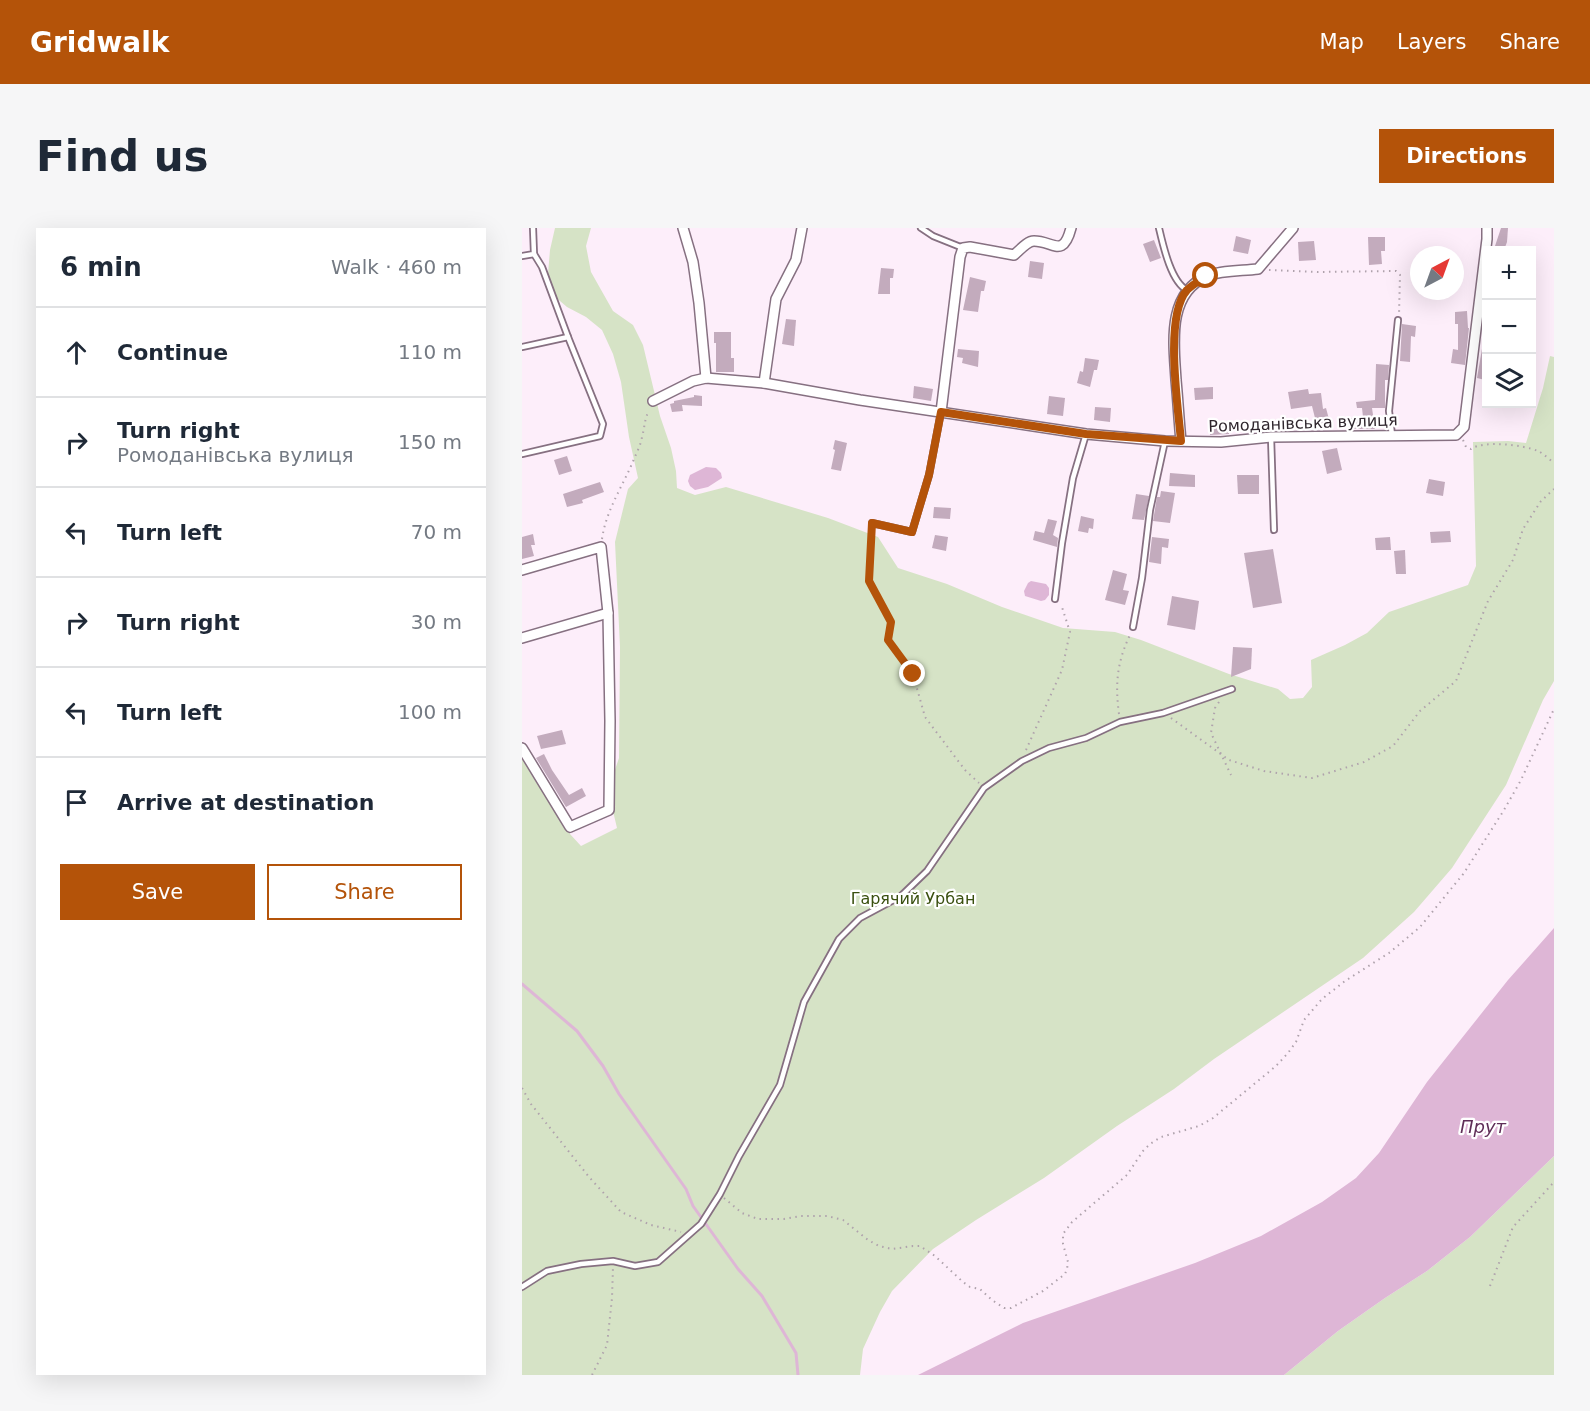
<!DOCTYPE html>
<html lang="en">
<head>
<meta charset="utf-8">
<style>
	:root { --surface:#fff; --page:#f6f6f7; --text:#1f2937; --muted:#747a83; --line:#e0e1e3; --accent:#b45309 }
	body { margin:0; font-family:"DejaVu Sans",sans-serif; background:var(--page); color:var(--text) }
	.controls { position:absolute; right:18px; top:18px; display:grid; overflow:hidden; border-radius:0px; box-shadow:0 6px 24px #0002 }
	.controls button { width:54px; height:54px; display:grid; place-items:center; padding:0; border:0; border-bottom:2px solid var(--line); background:var(--surface); color:var(--text); font:30px sans-serif }
	.compass { position:absolute; left:888px; top:18px; width:54px; height:54px; border-radius:50%; background:var(--surface); box-shadow:0 6px 24px #0002; rotate:41deg }
	.stop { position:absolute; width:18px; height:18px; margin:-14px; border:4px solid #b45309; border-radius:50%; background:#fff }
	.stop.end { background:#b45309; border-color:#fff; box-shadow:0 2px 6px #0008 }
	.list { margin:0; padding:0; list-style:none }
	h2 { display:flex; justify-content:space-between; align-items:center; height:78px; margin:0; padding:0 24px; font-size:26px }
	h2 small { font-size:20px; font-weight:400; color:var(--muted) }
	.list li { display:grid; grid-template-columns:39px 1fr auto; gap:18px; align-items:center; box-sizing:border-box; height:90px; padding:0 24px; border-top:2px solid var(--line) }
	.list b { display:block; font-size:22px; white-space:nowrap }
	.list p { margin:0; font-size:20px; white-space:nowrap; color:var(--muted) }
	.list em { font-size:20px; font-style:normal; color:var(--muted) }
	.actions { display:flex; gap:12px; padding:18px 24px }
	.actions a { flex:1; padding:14px 0; border:2px solid var(--accent); border-radius:0px; text-align:center; font-size:21px; color:var(--accent) }
	.actions .main { background:var(--accent); color:#fff }
	.icon { flex:none; width:33px; height:33px; fill:none; stroke:currentColor; stroke-width:2; stroke-linecap:round; stroke-linejoin:round }
	.map { position:relative; flex:none; width:1032px; height:1147px; overflow:hidden; border-radius:0px }
	header { display:flex; align-items:center; gap:36px; box-sizing:border-box; height:84px; padding:0 30px; background:var(--accent); color:#fff }
	header strong { font-size:28px }
	nav { display:flex; gap:33px; margin-inline-start:auto; font-size:21px }
	.intro { display:flex; align-items:center; justify-content:space-between; box-sizing:border-box; height:144px; padding:0 36px }
	h1 { margin:0; font-size:42px }
	.button { padding:15px 27px; border-radius:0px; background:var(--accent); color:#fff; font-size:21px; font-weight:700 }
	main { display:flex; gap:36px; padding:0 36px }
	aside { flex:1; background:var(--surface); border-radius:0px; box-shadow:0 6px 24px #0002 }
	.map>svg:first-child { display:block }
	.green { fill:#d6e3c6 }
	.water { fill:#deb6d6 }
	.lines { fill:none; stroke-linecap:round; stroke-linejoin:round }
	.stream { stroke:#deb6d6; stroke-width:3 }
	.building { fill:#c3abbd }
	.service-casing { stroke:#867081; stroke-width:8 }
	.minor-casing { stroke:#867081; stroke-width:12 }
	.path { stroke:#afa2ac; stroke-width:2; stroke-dasharray:1.5 4.5; stroke-linecap:butt }
	.service { stroke:#fff; stroke-width:4.5 }
	.minor { stroke:#fff; stroke-width:9 }
	.route { stroke:#b45309; stroke-width:8 }
	.labels { text-anchor:middle; dominant-baseline:central; stroke-width:4.5; stroke-linejoin:round; paint-order:stroke }
	.street-label { font-size:16px; fill:#2e252c; stroke:#fff }
	.park-label { font-size:16px; fill:#3a5010; stroke:#fff }
	.water-label { font-size:18px; font-style:italic; fill:#5f2e57; stroke:#fff }
</style>
</head>
<body>
<header>
<strong>Gridwalk</strong>
<nav><a>Map</a><a>Layers</a><a>Share</a></nav>
</header>
<div class="intro"><h1>Find us</h1><a class="button">Directions</a></div>
<main>
<aside>
<h2>6 min<small>Walk · 460 m</small></h2>
<ul class="list">
<li><svg class="icon" aria-label="ahead" viewBox="0 0 24 24"><path d="M12 20V5M6 11l6-6 6 6"/></svg><div><b>Continue</b></div><em>110 m</em></li>
<li><svg class="icon" aria-label="right" viewBox="0 0 24 24"><path d="M7 20v-9h11M14 6l5 5-5 5"/></svg><div><b>Turn right</b><p>Ромоданівська вулиця</p></div><em>150 m</em></li>
<li><svg class="icon" aria-label="left" viewBox="0 0 24 24"><path d="M17 20v-9H6M10 6l-5 5 5 5"/></svg><div><b>Turn left</b></div><em>70 m</em></li>
<li><svg class="icon" aria-label="right" viewBox="0 0 24 24"><path d="M7 20v-9h11M14 6l5 5-5 5"/></svg><div><b>Turn right</b></div><em>30 m</em></li>
<li><svg class="icon" aria-label="left" viewBox="0 0 24 24"><path d="M17 20v-9H6M10 6l-5 5 5 5"/></svg><div><b>Turn left</b></div><em>100 m</em></li>
<li><svg class="icon" aria-label="arrive" viewBox="0 0 24 24"><path d="M6 21V4h12l-3 4 3 4H6"/></svg><div><b>Arrive at destination</b></div></li>
</ul>
<div class="actions"><a class="main">Save</a><a>Share</a></div>
</aside>
<div class="map">
<svg width="1032" height="1147" viewBox="0 0 1032 1147">
	<rect width="100%" height="100%" fill="#fdeefa"/>
	<g class="green">
		<polygon points="33,0 69,0 64,18 69,44 91,83 111,97 121,117 138,188 149,220 154,243 155,260 173,267 204,259 306,290 356,309 376,340 425,356 480,379 541,400 593,404 619,412 707,446 756,461 768,471 781,470 790,459 789,432 823,417 845,405 867,384 946,357 954,338 951,214 986,213 1004,215 1021,160 1028,128 1032,129 1032,453 1021,472 984,557 930,640 892,684 841,730 692,831 652,861 595,898 522,950 454,992 411,1021 370,1063 358,1084 341,1121 338,1147 0,1147 0,529 48,606 59,618 95,600 86,562 97,530 98,419 93,314 106,261 116,250 107,209 99,154 91,126 80,102 64,89 45,79 31,67 26,46 28,22"/>
		<polygon points="1032,928 1032,1147 762,1147 816,1103 863,1070 905,1043 948,1009"/>
	</g>
	<g class="water">
		<polygon points="184,239 194,240 199,245 200,250 186,259 173,262 168,258 166,253 168,247"/>
		<polygon points="509,353 524,356 527,360 527,367 523,372 519,373 503,368 502,363 506,355"/>
		<polygon points="1032,700 1032,928 948,1009 905,1043 863,1070 816,1103 762,1147 396,1147 501,1095 673,1035 739,1008 800,974 834,950 857,925 905,854 986,752"/>
	</g>
	<g class="lines">
		<polyline class="stream" points="0,756 55,803 81,838 97,866 164,961 171,978 216,1041 240,1068 274,1125 276,1147"/>
	</g>
	<g class="building">
		<polygon points="979,0 986,0 985,14 982,22 972,21"/>
		<polygon points="714,8 729,12 726,26 711,23"/>
		<polygon points="846,9 863,9 863,23 859,23 860,36 847,37"/>
		<polygon points="632,12 639,30 628,34 621,16"/>
		<polygon points="792,13 794,32 777,33 776,14"/>
		<polygon points="508,33 522,35 520,51 506,49"/>
		<polygon points="359,40 372,41 371,50 368,50 368,66 356,66"/>
		<polygon points="448,49 464,53 462,63 459,63 456,84 441,82"/>
		<polygon points="945,83 946,100 947,100 943,137 929,135 931,121 936,122 936,96 933,96 933,84"/>
		<polygon points="264,91 274,92 272,118 260,116"/>
		<polygon points="880,96 894,98 893,109 889,108 888,134 878,133"/>
		<polygon points="192,104 209,104 209,130 212,130 212,144 194,144 194,115 192,115"/>
		<polygon points="436,121 457,123 456,139 440,135 441,130 435,129"/>
		<polygon points="960,121 964,121 963,152 955,150"/>
		<polygon points="563,130 577,132 575,142 572,142 568,159 555,155 558,143 561,144"/>
		<polygon points="854,136 867,137 866,152 863,152 863,180 850,180 853,201 830,201 829,190 841,189 840,180 835,180 834,174 853,172"/>
		<polygon points="392,158 411,161 409,173 391,170"/>
		<polygon points="691,159 691,171 673,172 672,160"/>
		<polygon points="786,161 787,166 799,165 801,181 804,180 808,195 795,198 790,178 769,181 766,164"/>
		<polygon points="172,167 180,168 180,178 160,177 161,183 150,184 148,176 152,175 152,173 172,169"/>
		<polygon points="527,168 543,170 541,188 525,186"/>
		<polygon points="573,179 589,180 588,194 572,192"/>
		<polygon points="689,196 708,197 707,206 688,207"/>
		<polygon points="313,212 325,215 319,243 309,241 313,222 311,221"/>
		<polygon points="815,220 820,242 805,246 800,223"/>
		<polygon points="45,228 50,243 37,247 32,232"/>
		<polygon points="648,245 673,247 673,259 647,258"/>
		<polygon points="715,247 737,247 737,266 716,266"/>
		<polygon points="907,251 923,254 921,268 904,265"/>
		<polygon points="78,254 82,264 60,272 61,275 45,279 41,266"/>
		<polygon points="639,263 653,265 648,295 631,293 635,269 638,269"/>
		<polygon points="614,266 627,268 622,292 610,291"/>
		<polygon points="412,279 429,280 428,291 411,290"/>
		<polygon points="559,288 572,291 571,301 567,300 566,305 556,303"/>
		<polygon points="526,291 535,293 531,307 536,310 535,319 511,312 513,303 522,305"/>
		<polygon points="928,303 929,314 909,315 908,304"/>
		<polygon points="11,306 13,317 9,317 12,328 0,331 0,309"/>
		<polygon points="413,307 426,309 424,323 410,320"/>
		<polygon points="630,309 647,311 646,320 640,319 639,336 627,334"/>
		<polygon points="868,309 869,322 854,322 853,310"/>
		<polygon points="751,321 760,375 731,380 722,325"/>
		<polygon points="883,322 884,346 874,346 872,323"/>
		<polygon points="591,342 605,346 601,362 607,363 603,377 583,372"/>
		<polygon points="650,368 677,373 673,402 645,397"/>
		<polygon points="711,419 730,420 729,441 709,449"/>
		<polygon points="40,502 44,516 19,521 15,508"/>
		<polygon points="22,526 30,542 47,567 60,560 64,568 44,579 14,530"/>
	</g>
	<g class="lines">
		<defs>
			<g id="service">
				<polyline points="399,0 411,8 441,20"/>
				<path d="M637,0C641,17 649,54 665,62"/>
				<polyline points="0,28 12,26 11,0"/>
				<polyline points="0,119 46,109"/>
				<polyline points="870,207 867,183 876,92"/>
				<polyline points="749,209 752,302"/>
				<polyline points="0,226 78,208 81,196 46,109 20,39 12,26"/>
				<polyline points="350,295 390,304 407,247 419,184"/>
				<polyline points="533,371 540,315 551,250 564,206"/>
				<polyline points="611,399 620,350 628,282 643,213"/>
				<polyline points="0,1059 25,1043 59,1036 91,1033 113,1038 136,1034 179,996 198,966 217,928 258,857 282,774 317,711 338,690 379,668 405,643 462,560 500,533 527,520 564,510 598,494 641,485 710,461"/>
			</g>
			<g id="minor">
				<polyline points="161,0 171,34 177,75 184,150"/>
				<polyline points="242,155 254,71 274,32 280,0"/>
				<polyline points="131,173 171,153 184,150 242,155 338,172 564,206 643,213 699,214 749,209 934,207 942,199 965,11 965,0"/>
				<path d="M419,184L438,29L441,20L448,19L492,27C497,23 505,13 512,13C531,13 541,31 549,0"/>
				<path d="M659,213C657,193 656,173 654,152C652,117 644,66 685,48C700,42 720,43 736,41L771,0"/>
				<polyline points="0,342 79,319 86,385 88,493 87,582 48,599 0,520"/>
				<polyline points="0,410 86,385"/>
			</g>
		</defs>
		<use href="#service" class="service-casing"/>
		<use href="#minor" class="minor-casing"/>
		<g class="path">
			<polyline points="747,42 795,44 874,43 878,47 877,87"/>
			<path d="M941,212L944,219L949,221C961,212 1002,217 1016,223C1022,226 1027,231 1032,235"/>
			<polyline points="349,301 347,353 369,394 366,412 391,446 403,489 443,542 457,555"/>
			<path d="M80,311C84,282 101,258 112,231C115,224 119,216 120,209C123,198 122,193 127,182"/>
			<polyline points="697,474 693,480 689,505 709,547"/>
			<path d="M597,486C593,456 595,434 608,407"/>
			<polyline points="649,490 707,532 742,543 790,550 842,534 871,518 898,483 934,453 966,373 991,332 1001,301 1019,273 1032,261"/>
			<polyline points="504,522 540,442 548,404 539,376"/>
			<polyline points="0,860 9,876 67,949 99,984 129,997 159,1004"/>
			<polyline points="202,970 220,985 236,991 262,991 279,988 305,988 321,992 346,1012 357,1018 370,1021 391,1018 398,1018 413,1028 441,1054 448,1059 458,1061 470,1072 482,1080 489,1080 521,1063 543,1046 545,1041 546,1034 541,1016 541,1006 550,994 605,947 621,923 628,916 639,909 677,898 691,890 754,838 766,825 774,814 782,792 800,771 823,753 867,725 898,699 942,645 982,582 999,552 1032,481"/>
			<polyline points="968,1058 991,999 1032,954"/>
			<polyline points="70,1147 85,1117 90,1070 91,1039"/>
		</g>
		<use href="#service" class="service"/>
		<use href="#minor" class="minor"/>
	</g>
	<g class="lines">
		<path class="route" d="M391,446L366,412L369,394L347,353L350,295L390,304L407,247L419,184L564,206L659,213C656,178 642,88 665,62C670,57 679,52 684,48"/>
	</g>
	<g class="labels">
		<g class="street-label">
			<text transform="translate(781 195) rotate(-2)">Ромоданівська вулиця</text>
		</g>
		<g class="park-label">
			<text x="391" y="670">Гарячий Урбан</text>
		</g>
		<g class="water-label">
			<text x="961" y="898">Прут</text>
		</g>
	</g>
</svg>
<div class="controls">
<button>+</button>
<button>−</button>
<button><svg class="icon" aria-label="layers" viewBox="0 0 24 24"><path d="M12 4l9 5-9 5-9-5zM3 14l9 5 9-5"/></svg></button>
</div>
<svg class="compass" viewBox="-18 -18 36 36"><path d="M0-13l5 13h-10z" fill="#e53935"/><path d="M0 13l5-13h-10z" fill="#747a83"/></svg>
<div class="stop" style="left:684px;top:48px"></div>
<div class="stop end" style="left:391px;top:446px"></div>
</div>
</main>
</body>
</html>
